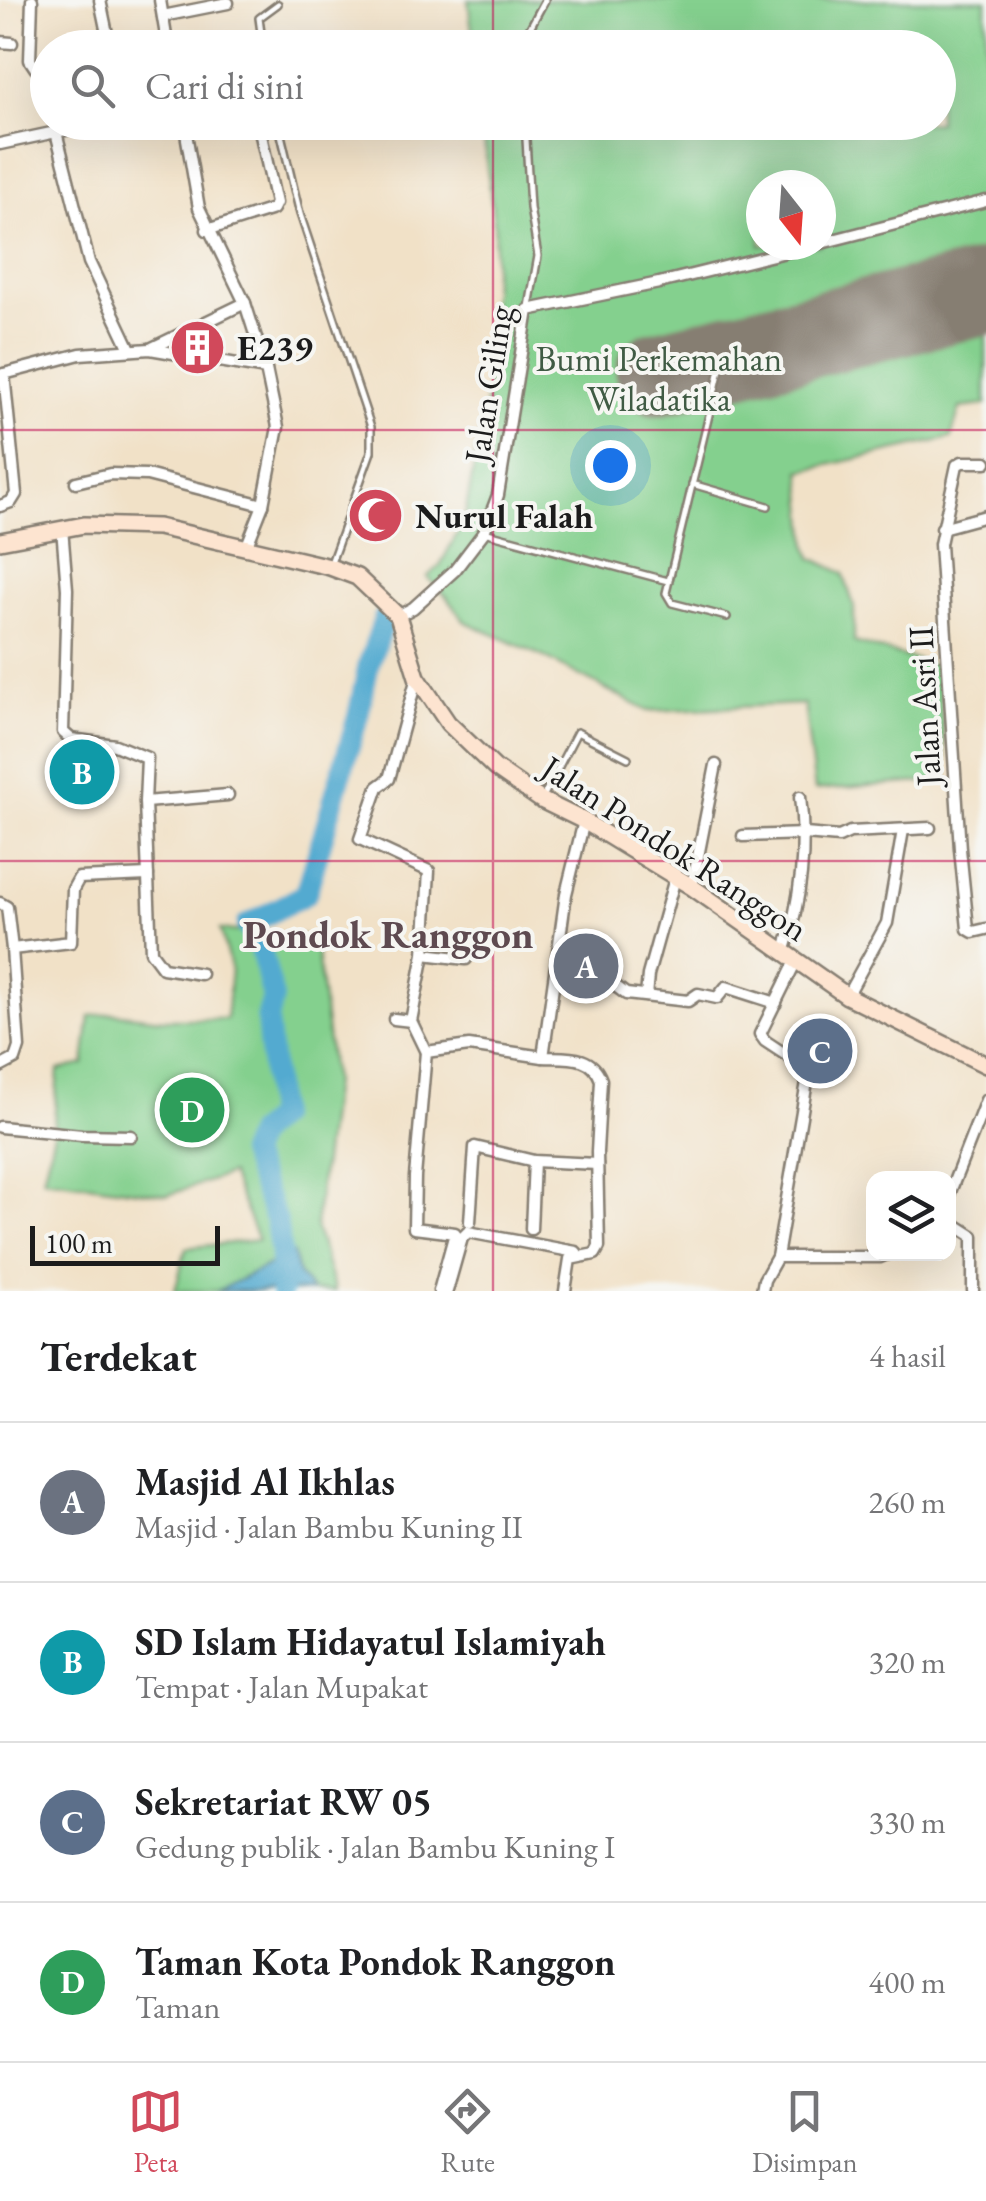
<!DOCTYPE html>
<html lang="id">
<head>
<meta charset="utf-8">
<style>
	:root { --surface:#fff; --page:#f2f2f2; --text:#202124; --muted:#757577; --line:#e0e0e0; --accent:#d1495b }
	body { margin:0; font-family:"EB Garamond",serif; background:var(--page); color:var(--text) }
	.controls { position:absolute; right:30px; bottom:30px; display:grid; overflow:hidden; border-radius:20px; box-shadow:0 10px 40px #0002 }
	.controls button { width:90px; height:90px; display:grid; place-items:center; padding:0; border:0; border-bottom:2px solid var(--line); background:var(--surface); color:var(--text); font:50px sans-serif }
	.compass { position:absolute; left:746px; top:170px; width:90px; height:90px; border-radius:50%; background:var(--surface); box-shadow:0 10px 40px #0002; rotate:163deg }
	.scale { position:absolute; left:30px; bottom:25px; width:190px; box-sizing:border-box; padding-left:10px; border:5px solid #1c1c1c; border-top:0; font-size:28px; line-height:35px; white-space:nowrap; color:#1c1c1c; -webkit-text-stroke:8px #f6f6f2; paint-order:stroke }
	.you { position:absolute; left:610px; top:465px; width:35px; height:35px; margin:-25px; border:8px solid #fff; border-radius:50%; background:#1a73e8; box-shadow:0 0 0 15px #1a73e833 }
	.badge { display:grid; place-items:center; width:65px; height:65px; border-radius:50%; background:var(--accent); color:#fff; font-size:32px; font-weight:700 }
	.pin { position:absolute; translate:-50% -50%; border:5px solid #fff; box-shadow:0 2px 10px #0006 }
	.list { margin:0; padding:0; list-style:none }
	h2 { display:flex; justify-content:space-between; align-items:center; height:130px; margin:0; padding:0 40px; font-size:42px }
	h2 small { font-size:32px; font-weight:400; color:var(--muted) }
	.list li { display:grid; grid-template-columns:65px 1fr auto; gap:30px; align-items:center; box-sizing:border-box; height:160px; padding:0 40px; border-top:2px solid var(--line) }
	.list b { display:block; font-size:38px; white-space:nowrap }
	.list p { margin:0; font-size:32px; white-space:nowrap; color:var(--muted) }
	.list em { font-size:32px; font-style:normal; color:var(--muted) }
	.icon { flex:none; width:55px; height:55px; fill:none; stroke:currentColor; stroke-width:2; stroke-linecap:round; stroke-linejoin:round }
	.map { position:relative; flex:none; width:986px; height:1291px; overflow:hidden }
	.search { position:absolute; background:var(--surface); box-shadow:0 10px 40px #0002; left:30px; right:30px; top:30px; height:110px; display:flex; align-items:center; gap:25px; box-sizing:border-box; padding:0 35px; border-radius:55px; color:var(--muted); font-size:38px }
	.sheet { height:770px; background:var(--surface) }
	nav { display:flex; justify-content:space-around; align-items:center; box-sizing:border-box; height:140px; border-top:2px solid var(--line); background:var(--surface); font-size:28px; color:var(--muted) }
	nav a { display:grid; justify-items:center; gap:5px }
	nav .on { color:var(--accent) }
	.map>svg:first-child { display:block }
	.green { fill:#84d08e; stroke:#507655; stroke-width:2.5; fill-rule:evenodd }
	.water { fill:#53aad0; stroke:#386376; stroke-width:2.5 }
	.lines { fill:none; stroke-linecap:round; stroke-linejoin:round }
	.river { stroke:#53aad0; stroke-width:22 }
	.runway { stroke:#867e72; stroke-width:85 }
	.lane-casing { stroke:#867e72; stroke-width:10 }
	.street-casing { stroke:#867e72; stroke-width:15 }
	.secondary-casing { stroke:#867e72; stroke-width:20 }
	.lane { stroke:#fff; stroke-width:5 }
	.street { stroke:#fff; stroke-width:10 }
	.secondary { stroke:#fde4d0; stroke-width:15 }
	.grid { fill:none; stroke:#c2185b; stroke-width:2.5; stroke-opacity:0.55 }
	.labels { text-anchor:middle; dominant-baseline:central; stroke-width:8; stroke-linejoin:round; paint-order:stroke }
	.poi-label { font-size:35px; font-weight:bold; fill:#1c1c1c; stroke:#f6f6f2; text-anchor:start }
	.park-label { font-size:35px; fill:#405b44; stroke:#f6f6f2 }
	.street-label { font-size:35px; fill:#1c1c1c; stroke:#f6f6f2 }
	.quarter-label { font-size:40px; font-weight:bold; fill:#5e4a50; stroke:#f6f6f2 }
</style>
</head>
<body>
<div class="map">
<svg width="986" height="1291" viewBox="0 0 986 1291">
	<rect width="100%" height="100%" fill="#f6f6f2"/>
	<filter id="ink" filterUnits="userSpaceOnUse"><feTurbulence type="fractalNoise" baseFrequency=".01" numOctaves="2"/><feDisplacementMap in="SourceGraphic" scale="20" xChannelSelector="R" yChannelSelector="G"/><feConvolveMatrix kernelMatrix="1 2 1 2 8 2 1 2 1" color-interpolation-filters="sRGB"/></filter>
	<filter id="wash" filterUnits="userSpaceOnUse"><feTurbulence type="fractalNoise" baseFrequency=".0048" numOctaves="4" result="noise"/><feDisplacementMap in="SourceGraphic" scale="40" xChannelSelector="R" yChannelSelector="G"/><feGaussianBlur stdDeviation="2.25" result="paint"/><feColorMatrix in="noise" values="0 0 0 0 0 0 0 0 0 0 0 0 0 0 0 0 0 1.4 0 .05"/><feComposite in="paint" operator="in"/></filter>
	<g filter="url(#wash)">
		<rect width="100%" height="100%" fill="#f1e1c7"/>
		<g class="green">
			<path d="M468,0H986V405L960,408L951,438L801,471L808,546L812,558L843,573L854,606V642L938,666L947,780L815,790L804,704L648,711L542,656L464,621L448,598L427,577L439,567L464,521L487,394L495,232L482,123L938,122V48L474,47ZM761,185H821V245H761Z"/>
			<polygon points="220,930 315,937 333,1082 315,1226 335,1291 175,1291 186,1248 258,1240 230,1174 168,1195 43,1178 53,1137 58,1070 84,1064 90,1016 112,1013 162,1019 226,1019 231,969"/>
		</g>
		<polygon class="water" points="293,1253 298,1274 312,1291 217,1291"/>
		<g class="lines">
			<polyline class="river" points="281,1291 281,1254 276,1221 249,1153 258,1133 277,1117 267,1019 273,998 260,945 247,925 306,894 358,716 369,663 384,619"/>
			<polyline class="runway" points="658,373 986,292"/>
		</g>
	</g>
	<g filter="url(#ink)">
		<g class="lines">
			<defs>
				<g id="lane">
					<polyline points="263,48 259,18 278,4"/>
					<polyline points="524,48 525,37 545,0"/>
					<polyline points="278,122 300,214 371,427 371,452 331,563"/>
					<polyline points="525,122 530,208 538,256 529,307"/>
					<polyline points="723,357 666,593 672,603 727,617"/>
					<polyline points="692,484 768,506"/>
					<polyline points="484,532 668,581"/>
					<polyline points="543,797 577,732 628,758"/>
				</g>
				<g id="street">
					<polyline points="32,0 30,60 36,69 48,71"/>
					<polyline points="100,0 110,48"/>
					<polyline points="160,0 168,48"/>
					<polyline points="163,16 228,3"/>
					<polyline points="0,42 12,43"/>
					<polyline points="105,122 56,132 89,262 130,349"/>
					<polyline points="184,122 199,208 245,303 266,369 278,427 263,505 246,548"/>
					<polyline points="0,144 56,132"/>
					<polyline points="207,230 273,209 276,203 258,122"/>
					<polyline points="821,243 986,201"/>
					<polyline points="152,348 245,303"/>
					<polyline points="0,375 80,354 150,349 266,369"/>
					<polyline points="986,462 962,462 957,465 940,544 960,849 968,929 973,932 986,929"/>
					<polyline points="76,482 110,474 147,475 263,505"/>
					<polyline points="0,506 11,502 16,494 4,374"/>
					<polyline points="62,528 67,589 63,732 71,739 115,745 147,758 145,802 151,952 163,968 201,974"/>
					<polyline points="942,528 986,516"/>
					<polyline points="398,616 413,608 455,570 484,532 498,495 528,310 659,283 814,245"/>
					<polyline points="417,677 389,779 378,787 360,839 429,871 424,954 411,1021 426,1052"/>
					<polyline points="145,802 228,795"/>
					<polyline points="743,836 805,834 839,837 850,832 930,828"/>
					<polyline points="692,887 716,765"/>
					<polyline points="0,903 7,907 12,949"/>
					<path d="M784,953C801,901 807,851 800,797"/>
					<polyline points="424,954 466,959"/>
					<polyline points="555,980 610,982 626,994 688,1001 698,994 717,998 726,987 776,1003"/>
					<polyline points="646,996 648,975 675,878"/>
					<polyline points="847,996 887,923 903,830"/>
					<polyline points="394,1019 411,1021"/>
					<polyline points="0,1067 15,1059 19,1047 12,949 71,942 73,889 79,878 148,875"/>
					<polyline points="0,1127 82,1135 131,1136"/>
					<polyline points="948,1197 986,1100"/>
					<polyline points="948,1220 973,1236 973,1291"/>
					<polyline points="470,1222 475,1147 534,1161 597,1164"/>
					<polyline points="531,1229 534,1161"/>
					<polyline points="777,1257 880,1257 887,1254"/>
					<polyline points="439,1291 455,1233 414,1228 415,1177 426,1052 469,1046 543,1057"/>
					<polyline points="447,1291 462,1238 468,1232 576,1252 578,1255"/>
					<path d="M565,1291L570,1259L595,1254L599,1247L597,1152L601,1080C592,1054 567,1058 543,1057L566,894L584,821"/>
					<polyline points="762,1291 764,1280 777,1257 809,1070 765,1041 760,1034 796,961"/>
				</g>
				<polyline id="secondary" points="0,541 84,525 158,527 330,567 357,577 398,616 417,677 448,723 495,768 541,800 584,821 692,887 847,996 986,1065"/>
			</defs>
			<use href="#lane" class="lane-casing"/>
			<use href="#street" class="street-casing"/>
			<use href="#secondary" class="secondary-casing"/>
			<use href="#lane" class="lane"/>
			<use href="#street" class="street"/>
			<use href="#secondary" class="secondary"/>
		</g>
	</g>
	<path class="grid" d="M493,0V48M493,122V1291M0,430H986M0,861H986"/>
	<defs>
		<symbol id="building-disc" viewBox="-11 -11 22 22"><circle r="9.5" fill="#d1495b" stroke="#f6f6f2"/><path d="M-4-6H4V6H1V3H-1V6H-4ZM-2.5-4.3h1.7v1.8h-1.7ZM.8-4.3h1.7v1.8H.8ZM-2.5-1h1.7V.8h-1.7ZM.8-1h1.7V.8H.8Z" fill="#fff"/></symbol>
		<symbol id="mosque-disc" viewBox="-11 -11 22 22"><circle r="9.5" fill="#d1495b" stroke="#f6f6f2"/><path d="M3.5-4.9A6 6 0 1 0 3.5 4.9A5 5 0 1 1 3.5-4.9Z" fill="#fff"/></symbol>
	</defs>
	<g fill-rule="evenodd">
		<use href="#building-disc" x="166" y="316" width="63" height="63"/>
		<use href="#mosque-disc" x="344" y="484" width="63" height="63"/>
	</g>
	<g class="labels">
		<g class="poi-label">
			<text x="237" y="347">E239</text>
			<text x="415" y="515">Nurul Falah</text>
		</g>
		<g class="park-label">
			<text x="659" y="358">Bumi Perkemahan<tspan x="659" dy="40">Wiladatika</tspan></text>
		</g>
		<g class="street-label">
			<text transform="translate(488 384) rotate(-81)">Jalan Giling</text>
			<text transform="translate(924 706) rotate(-93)">Jalan Asri II</text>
			<text transform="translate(675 848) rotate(33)">Jalan Pondok Ranggon</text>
		</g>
		<g class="quarter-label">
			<text x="388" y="934">Pondok Ranggon</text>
		</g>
	</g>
</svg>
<div class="controls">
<button><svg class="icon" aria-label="layers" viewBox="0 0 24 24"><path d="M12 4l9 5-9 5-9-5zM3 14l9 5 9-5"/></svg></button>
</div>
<svg class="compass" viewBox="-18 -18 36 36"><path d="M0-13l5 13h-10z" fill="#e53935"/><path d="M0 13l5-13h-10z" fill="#757577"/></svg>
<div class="scale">100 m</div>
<div class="you"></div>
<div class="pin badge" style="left:586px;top:966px;background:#6b7280">A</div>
<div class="pin badge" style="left:82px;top:772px;background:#0f9aa8">B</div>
<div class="pin badge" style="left:820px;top:1051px;background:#5c6f8a">C</div>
<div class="pin badge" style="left:192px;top:1110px;background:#2e9e5b">D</div>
<div class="search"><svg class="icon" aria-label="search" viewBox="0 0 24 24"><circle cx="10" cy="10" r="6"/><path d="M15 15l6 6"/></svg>Cari di sini</div>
</div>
<section class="sheet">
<h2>Terdekat<small>4 hasil</small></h2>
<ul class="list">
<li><span class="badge" style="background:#6b7280">A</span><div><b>Masjid Al Ikhlas</b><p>Masjid · Jalan Bambu Kuning II</p></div><em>260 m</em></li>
<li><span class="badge" style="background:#0f9aa8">B</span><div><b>SD Islam Hidayatul Islamiyah</b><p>Tempat · Jalan Mupakat</p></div><em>320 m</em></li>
<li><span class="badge" style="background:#5c6f8a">C</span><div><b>Sekretariat RW 05</b><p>Gedung publik · Jalan Bambu Kuning I</p></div><em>330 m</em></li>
<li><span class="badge" style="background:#2e9e5b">D</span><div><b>Taman Kota Pondok Ranggon</b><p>Taman</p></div><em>400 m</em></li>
</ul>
</section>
<nav>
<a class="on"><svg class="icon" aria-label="map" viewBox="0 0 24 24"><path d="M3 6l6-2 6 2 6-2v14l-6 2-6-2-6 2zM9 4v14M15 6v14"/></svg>Peta</a>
<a><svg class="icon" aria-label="directions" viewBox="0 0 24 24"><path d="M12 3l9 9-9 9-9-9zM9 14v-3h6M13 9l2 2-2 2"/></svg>Rute</a>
<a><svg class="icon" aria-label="saved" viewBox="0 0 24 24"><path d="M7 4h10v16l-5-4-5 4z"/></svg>Disimpan</a>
</nav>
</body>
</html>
